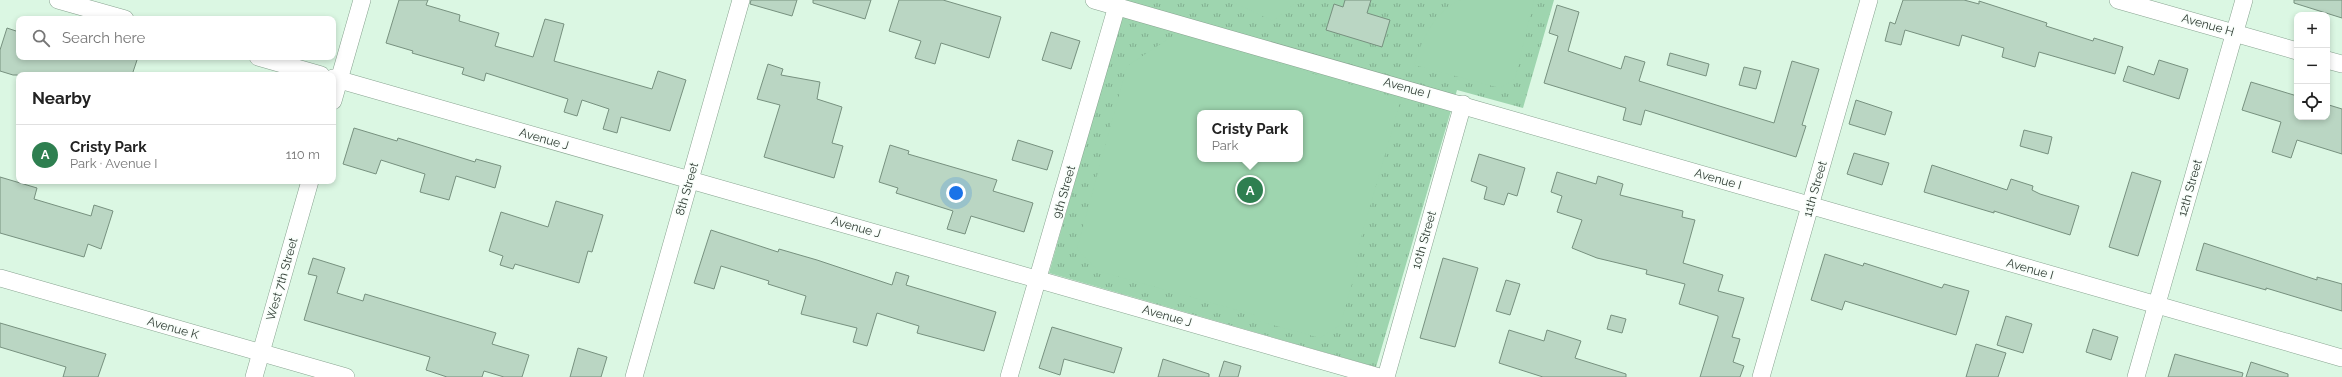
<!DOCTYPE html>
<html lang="en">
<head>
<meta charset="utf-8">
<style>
	:root { --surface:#fff; --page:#f2f2f2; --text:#222; --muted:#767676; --line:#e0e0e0; --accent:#2e7f50 }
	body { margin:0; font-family:Raleway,sans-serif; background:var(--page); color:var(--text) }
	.controls { position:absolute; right:12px; top:12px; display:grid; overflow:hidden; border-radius:8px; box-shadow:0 2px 6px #0003 }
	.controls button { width:36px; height:36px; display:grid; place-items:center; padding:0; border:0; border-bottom:1px solid var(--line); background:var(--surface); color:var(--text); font:20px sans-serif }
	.you { position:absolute; left:956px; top:193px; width:14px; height:14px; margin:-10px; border:3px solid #fff; border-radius:50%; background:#1a73e8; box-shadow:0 0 0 6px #1a73e833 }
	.badge { display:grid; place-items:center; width:26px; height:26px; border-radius:50%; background:var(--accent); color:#fff; font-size:13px; font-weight:700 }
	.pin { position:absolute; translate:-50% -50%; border:2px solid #fff; box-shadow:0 1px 4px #0006 }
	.popup { position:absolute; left:1197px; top:110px; width:106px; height:52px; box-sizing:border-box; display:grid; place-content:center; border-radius:8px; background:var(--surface); filter:drop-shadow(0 1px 3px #0005); font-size:13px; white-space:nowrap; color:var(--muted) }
	.popup b { font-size:15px; color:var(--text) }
	.popup::after { content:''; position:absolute; left:50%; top:100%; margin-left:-8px; border:8px solid transparent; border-top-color:var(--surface) }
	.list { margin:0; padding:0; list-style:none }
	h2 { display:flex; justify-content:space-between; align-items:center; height:52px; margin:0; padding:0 16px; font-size:17px }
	h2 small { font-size:13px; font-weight:400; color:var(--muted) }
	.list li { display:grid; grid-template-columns:26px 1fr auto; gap:12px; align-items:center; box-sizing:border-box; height:60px; padding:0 16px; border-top:1px solid var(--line) }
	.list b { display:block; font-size:15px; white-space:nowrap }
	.list p { margin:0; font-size:13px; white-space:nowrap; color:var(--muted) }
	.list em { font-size:13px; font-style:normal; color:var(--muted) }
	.icon { flex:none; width:22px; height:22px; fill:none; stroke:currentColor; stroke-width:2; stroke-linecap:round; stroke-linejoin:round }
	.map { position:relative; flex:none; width:2342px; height:377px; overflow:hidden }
	.search { position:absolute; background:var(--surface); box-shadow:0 2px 6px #0003; left:16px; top:16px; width:320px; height:44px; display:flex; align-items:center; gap:10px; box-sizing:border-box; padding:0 14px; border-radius:8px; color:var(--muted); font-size:15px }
	.panel { position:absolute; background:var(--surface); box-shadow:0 2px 6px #0003; left:16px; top:72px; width:320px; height:112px; border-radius:8px }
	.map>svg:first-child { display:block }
	.grass { fill:url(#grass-tufts); fill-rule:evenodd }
	.pitch { fill:#9ed5af; fill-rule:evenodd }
	.building { fill:#bad6c3; stroke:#77917f }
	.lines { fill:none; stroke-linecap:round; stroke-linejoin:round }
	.minor-casing { stroke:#88a390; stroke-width:18 }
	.minor { stroke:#fff; stroke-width:17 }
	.labels { text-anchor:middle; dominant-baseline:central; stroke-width:3; stroke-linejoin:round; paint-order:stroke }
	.street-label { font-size:12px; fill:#313d35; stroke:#f8fefa }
</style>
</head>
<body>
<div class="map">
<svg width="2342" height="377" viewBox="0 0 2342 377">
	<defs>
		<pattern id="grass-tufts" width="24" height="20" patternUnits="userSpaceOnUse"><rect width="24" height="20" fill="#9ed5af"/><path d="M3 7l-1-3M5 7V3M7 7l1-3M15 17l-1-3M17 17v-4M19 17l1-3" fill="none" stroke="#81ae8f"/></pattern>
	</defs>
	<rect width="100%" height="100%" fill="#dbf7e3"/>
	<path class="grass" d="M1122,0H1554L1523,108L1457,90L1376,367L1049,273L1126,1ZM1200,113H1300V159H1200Z"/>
	<g class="pitch">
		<polygon points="1228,0 1299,0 1273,21"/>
		<path d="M1461,0H1534L1515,79L1500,88L1414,65C1421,41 1435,10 1461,0Z"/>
		<path d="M1176,34L1401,99L1354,262L1358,263L1340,325L1320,338L1254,320L1255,315L1098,271L1077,249L1127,66ZM1200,113H1300V159H1200Z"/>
	</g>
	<g class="building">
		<polygon points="399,0 428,0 426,5 460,15 459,21 499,33 495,46 533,57 545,19 564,24 554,61 652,89 658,71 686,80 670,131 621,117 617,133 603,129 609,109 582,100 577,116 564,112 568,99 486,73 484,81 462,74 464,68 412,53 413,51 386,43"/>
		<polygon points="751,0 797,0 792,16 750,4"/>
		<polygon points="813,0 871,0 865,19 813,3"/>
		<polygon points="899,0 943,0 1001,17 989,58 941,43 935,64 915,58 921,41 889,31"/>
		<polygon points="1345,0 1371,0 1367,13 1390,20 1382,47 1326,30 1334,4 1343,7"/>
		<polygon points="1903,0 1964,0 1979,4 1979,1 2047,23 2046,26 2093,41 2094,38 2123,47 2115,74 2039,52 2035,67 2002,57 2004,48 1962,35 1959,46 1905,30 1901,45 1885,41 1890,22 1895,24"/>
		<polygon points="2294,0 2342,0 2342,18 2294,3"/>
		<polygon points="1557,5 1579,12 1568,51 1621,69 1625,56 1645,62 1639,81 1774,123 1792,61 1819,69 1802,125 1806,126 1796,157 1645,110 1641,125 1623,120 1626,108 1544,83 1558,36 1549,33"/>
		<polygon points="7,28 19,32 19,57 138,57 132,75 13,75 0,71 0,50"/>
		<polygon points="1051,32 1080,41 1071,69 1042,60"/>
		<polygon points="1670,53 1709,64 1706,76 1667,65"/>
		<polygon points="2159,60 2188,69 2179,99 2123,81 2128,66 2154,75"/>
		<polygon points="768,64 783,69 781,75 820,82 817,99 842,107 832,143 843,146 834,178 764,157 780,105 757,99"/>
		<polygon points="1744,67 1761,71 1756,89 1739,85"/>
		<polygon points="2251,82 2297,96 2297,117 2327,117 2329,105 2342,109 2342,154 2297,140 2291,158 2272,152 2281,122 2242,110"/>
		<polygon points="1856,100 1892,112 1885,135 1849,124"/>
		<polygon points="354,128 397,141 398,138 475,162 476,159 501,166 495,188 456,176 449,200 420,192 425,174 381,160 376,174 343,164"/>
		<polygon points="2024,130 2052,137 2048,154 2020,146"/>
		<polygon points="1018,140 1053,151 1047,170 1012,160"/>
		<polygon points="890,145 909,151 908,154 997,180 993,191 1033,203 1024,232 971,216 965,234 947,229 953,211 896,193 898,188 879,182"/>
		<polygon points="1854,153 1889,163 1882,185 1847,174"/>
		<polygon points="1479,154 1525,168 1517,196 1508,193 1504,205 1484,199 1487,187 1471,181"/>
		<polygon points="1932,165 2007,190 2011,179 2033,186 2032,190 2040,194 2079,206 2070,235 1994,211 1994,213 1924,192"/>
		<polygon points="1557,172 1596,184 1598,176 1623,184 1620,195 1683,211 1682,217 1695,220 1683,263 1723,275 1718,291 1744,298 1732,337 1740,339 1733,362 1744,366 1740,377 1700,377 1718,318 1718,316 1679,304 1685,284 1646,274 1647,270 1597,258 1572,248 1582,220 1557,212 1562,196 1551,192"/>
		<polygon points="2132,172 2161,181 2138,256 2109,247"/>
		<polygon points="0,177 37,188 34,199 91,216 94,205 113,211 101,249 88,244 84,257 0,233"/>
		<polygon points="556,201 603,215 592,252 588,251 579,283 515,264 513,269 500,265 503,256 489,251 501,212 548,227"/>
		<polygon points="711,230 778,252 779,249 817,260 892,285 896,272 909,276 906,285 996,312 984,351 917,333 919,326 877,313 867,346 853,342 857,328 801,314 806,296 768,284 769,281 721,266 714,289 694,283"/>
		<polygon points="2204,243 2317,280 2317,277 2342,284 2342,311 2266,288 2266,290 2196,270"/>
		<polygon points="1825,254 1863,266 1864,263 1942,288 1944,284 1969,291 1956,335 1845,301 1842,310 1811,300"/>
		<polygon points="313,258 345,268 337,293 363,301 365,294 496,333 492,344 529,355 522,377 504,377 484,371 482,377 447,377 426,370 430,357 304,320 317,276 308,274"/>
		<polygon points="1443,258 1478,268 1455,347 1420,338"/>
		<polygon points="1506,280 1520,284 1510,315 1496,311"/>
		<polygon points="1611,315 1626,319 1622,333 1607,329"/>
		<polygon points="2006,316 2032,324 2023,353 1997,345"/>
		<polygon points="0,323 106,354 98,377 63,377 66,367 0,347"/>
		<polygon points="1052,327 1122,348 1114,373 1064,359 1060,375 1039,368"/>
		<polygon points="2093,329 2118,337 2111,360 2086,352"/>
		<polygon points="1509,330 1544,341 1547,330 1581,341 1575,358 1626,374 1626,377 1543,377 1499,363"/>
		<polygon points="1976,344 2006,353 1998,377 1966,377"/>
		<polygon points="578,348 607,357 601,377 570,377"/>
		<polygon points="2175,354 2243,373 2242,377 2168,377"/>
		<polygon points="1163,359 1209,374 1209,377 1158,377"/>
		<polygon points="1224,361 1241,366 1238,377 1219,377"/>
		<polygon points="2251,362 2288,374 2288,377 2246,377"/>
	</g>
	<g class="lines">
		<defs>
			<g id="minor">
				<polyline points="58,0 125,19"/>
				<path d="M1094,0C1511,116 1926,239 2342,358"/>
				<polyline points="2118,0 2297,51"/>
				<polyline points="258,57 321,75"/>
				<polyline points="2327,60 2342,64"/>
				<polyline points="333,78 1379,377"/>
				<polyline points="333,101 362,0"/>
				<polyline points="0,278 346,377"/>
				<polyline points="254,377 310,181"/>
				<polyline points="634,377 741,0"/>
				<polyline points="1009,377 1117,6"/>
				<polyline points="1386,377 1463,104"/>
				<polyline points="1761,377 1869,0"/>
				<polyline points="2136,377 2244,0"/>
			</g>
		</defs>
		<use href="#minor" class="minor-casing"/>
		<use href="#minor" class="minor"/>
	</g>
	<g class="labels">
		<g class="street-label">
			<text transform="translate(2208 25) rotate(16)">Avenue H</text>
			<text transform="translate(1407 88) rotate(16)">Avenue I</text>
			<text transform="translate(544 139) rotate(16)">Avenue J</text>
			<text transform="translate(1718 179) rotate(16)">Avenue I</text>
			<text transform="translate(2190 188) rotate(-74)">12th Street</text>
			<text transform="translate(687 189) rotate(-74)">8th Street</text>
			<text transform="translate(1815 189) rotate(-74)">11th Street</text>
			<text transform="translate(1064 192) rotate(-74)">9th Street</text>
			<text transform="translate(856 227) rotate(16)">Avenue J</text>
			<text transform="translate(1424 240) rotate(-74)">10th Street</text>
			<text transform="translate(2030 269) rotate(16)">Avenue I</text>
			<text transform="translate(282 279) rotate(-74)">West 7th Street</text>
			<text transform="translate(1167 316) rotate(16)">Avenue J</text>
			<text transform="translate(173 328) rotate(16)">Avenue K</text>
		</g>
	</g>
</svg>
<div class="controls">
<button>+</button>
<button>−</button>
<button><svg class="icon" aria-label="locate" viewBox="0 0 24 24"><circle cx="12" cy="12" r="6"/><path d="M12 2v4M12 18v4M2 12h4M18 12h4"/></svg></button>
</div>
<div class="you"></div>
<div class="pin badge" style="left:1250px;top:190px">A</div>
<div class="popup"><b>Cristy Park</b>Park</div>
<div class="search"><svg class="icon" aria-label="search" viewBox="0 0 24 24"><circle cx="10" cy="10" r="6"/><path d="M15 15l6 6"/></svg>Search here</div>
<section class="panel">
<h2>Nearby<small></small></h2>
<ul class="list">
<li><span class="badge">A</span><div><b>Cristy Park</b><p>Park · Avenue I</p></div><em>110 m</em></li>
</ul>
</section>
</div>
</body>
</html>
